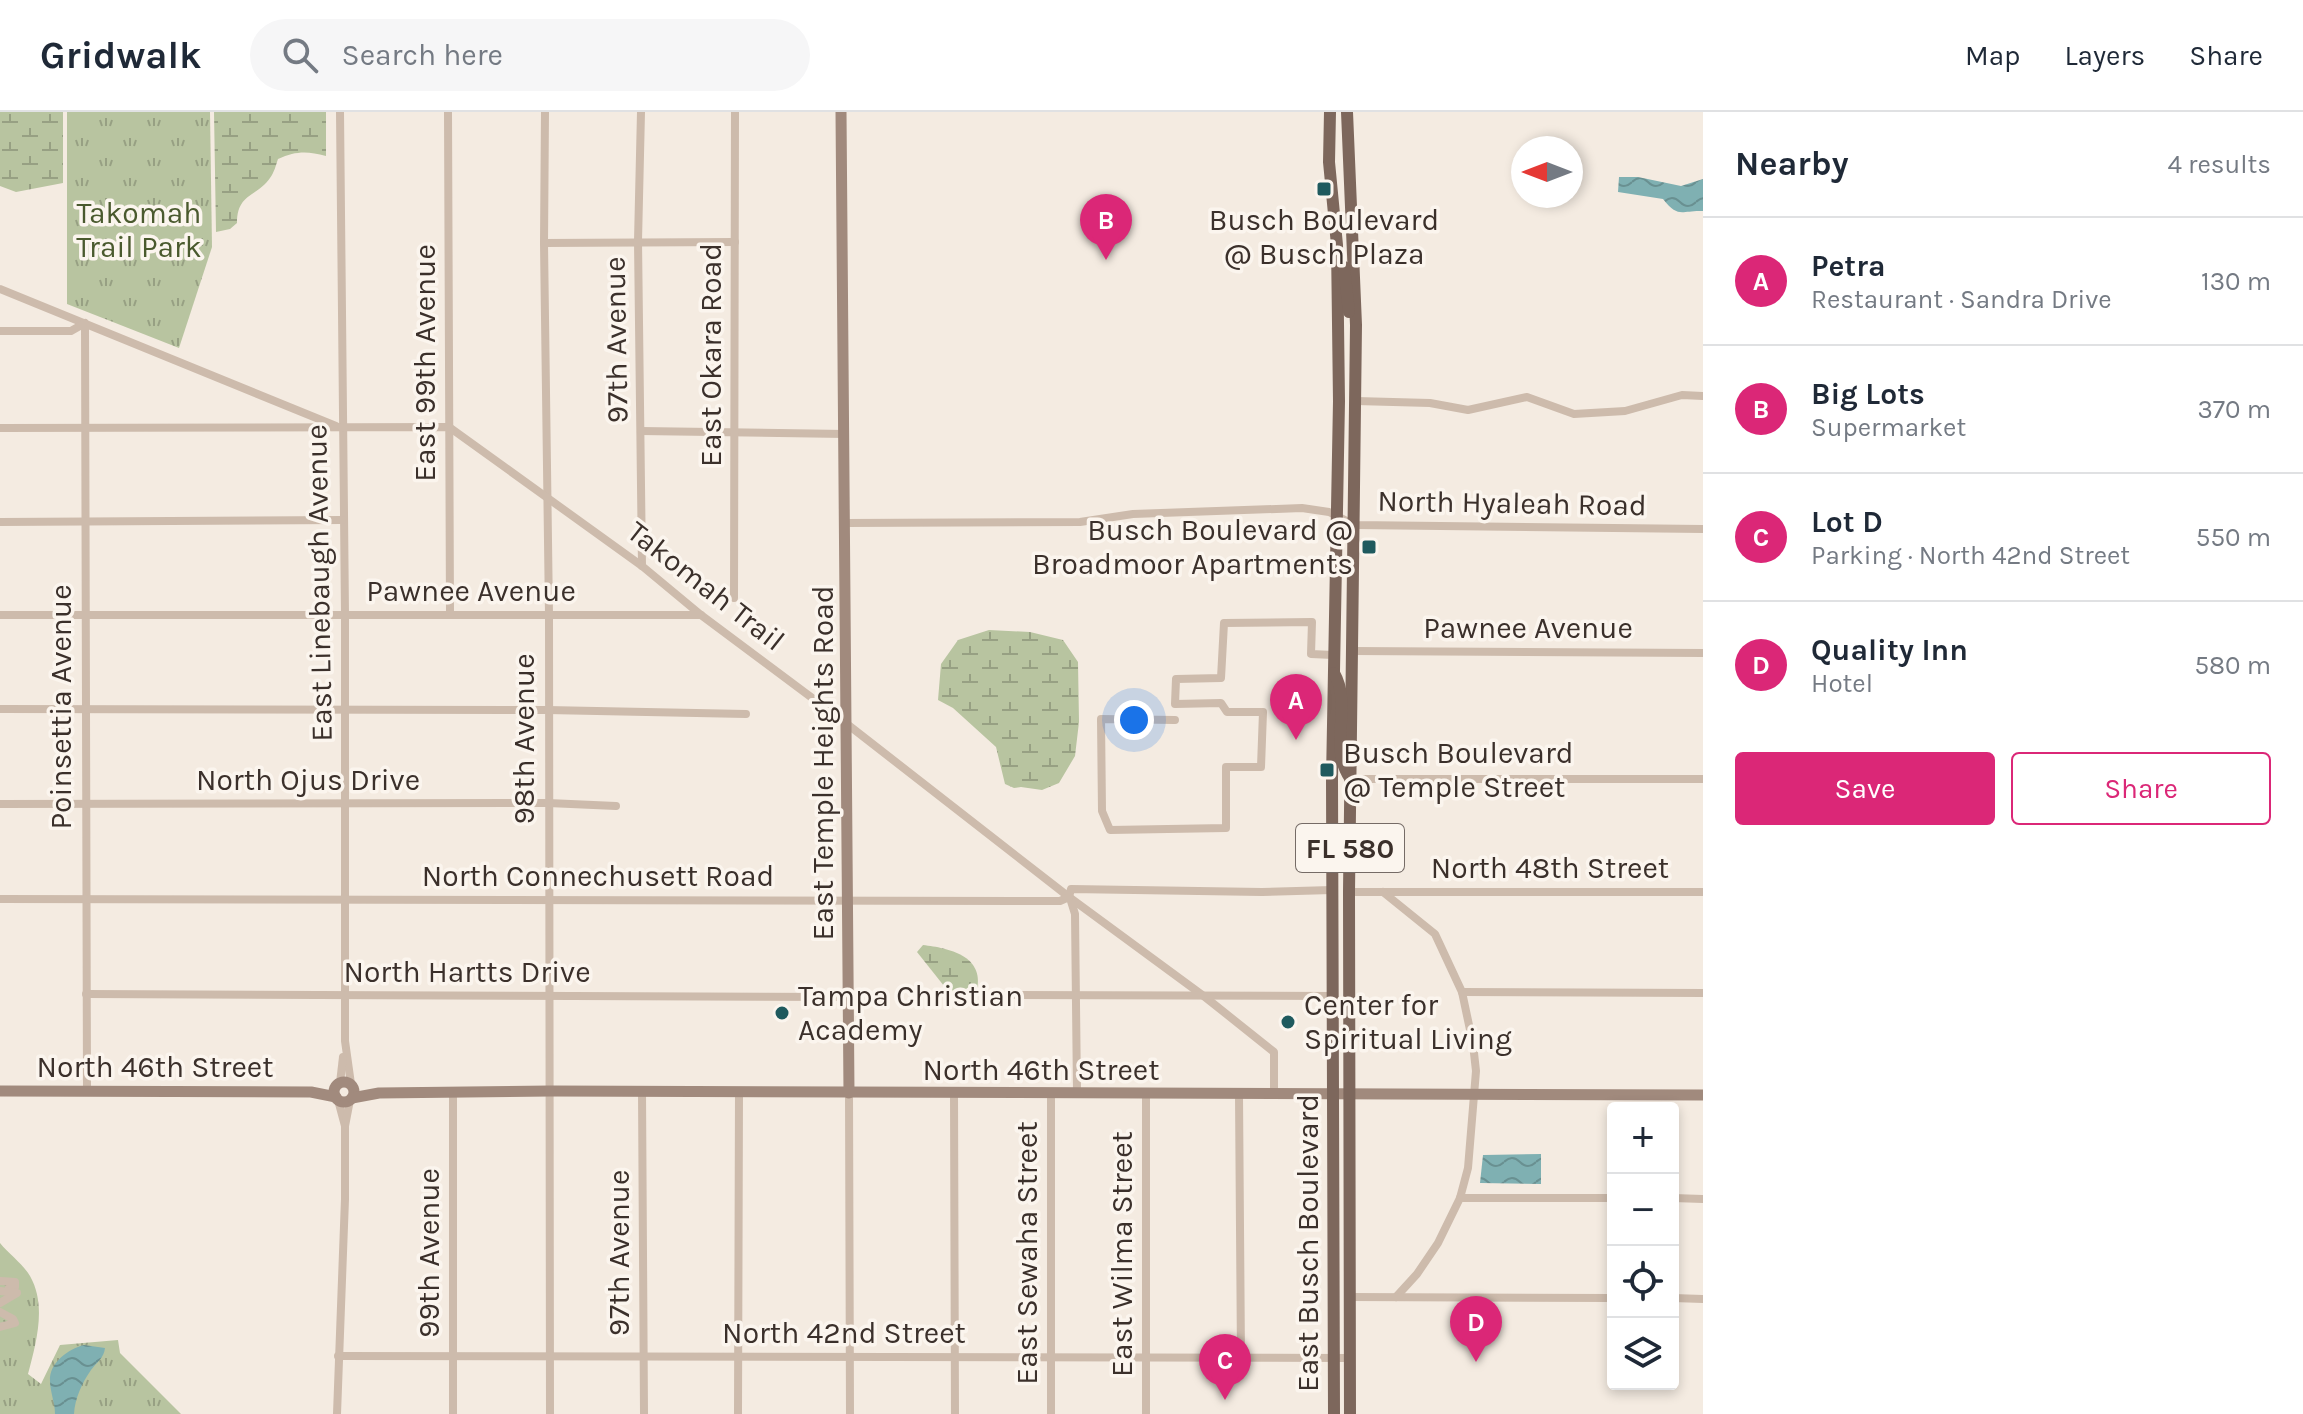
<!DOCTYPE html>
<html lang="en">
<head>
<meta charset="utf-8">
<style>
	:root { --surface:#fff; --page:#f6f6f7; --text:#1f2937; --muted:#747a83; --line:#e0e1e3; --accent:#db2777 }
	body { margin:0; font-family:Karla,sans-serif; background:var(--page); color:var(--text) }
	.controls { position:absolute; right:24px; bottom:24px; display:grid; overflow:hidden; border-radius:8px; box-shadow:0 4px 12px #0003 }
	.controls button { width:72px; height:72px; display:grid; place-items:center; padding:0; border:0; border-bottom:2px solid var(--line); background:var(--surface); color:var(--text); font:40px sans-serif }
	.compass { position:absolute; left:1511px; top:24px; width:72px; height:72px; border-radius:50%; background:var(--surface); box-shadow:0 4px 12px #0003; rotate:270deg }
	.you { position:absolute; left:1134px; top:608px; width:28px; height:28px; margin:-20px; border:6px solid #fff; border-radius:50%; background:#1a73e8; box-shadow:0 0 0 12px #1a73e833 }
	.badge { display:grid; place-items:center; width:52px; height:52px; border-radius:50%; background:var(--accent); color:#fff; font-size:26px; font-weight:700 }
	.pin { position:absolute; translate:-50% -66px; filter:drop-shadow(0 2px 4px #0008) }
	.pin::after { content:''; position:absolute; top:42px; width:28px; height:24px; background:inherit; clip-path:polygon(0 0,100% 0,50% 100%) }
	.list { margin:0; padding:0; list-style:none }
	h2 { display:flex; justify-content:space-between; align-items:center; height:104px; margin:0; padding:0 32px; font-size:34px }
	h2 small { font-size:26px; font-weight:400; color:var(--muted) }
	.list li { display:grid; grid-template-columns:52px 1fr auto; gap:24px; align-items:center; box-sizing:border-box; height:128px; padding:0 32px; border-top:2px solid var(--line) }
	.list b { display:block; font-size:30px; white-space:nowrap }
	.list p { margin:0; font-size:26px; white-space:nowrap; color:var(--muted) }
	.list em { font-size:26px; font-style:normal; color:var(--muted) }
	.actions { display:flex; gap:16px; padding:24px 32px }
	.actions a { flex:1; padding:18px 0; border:2px solid var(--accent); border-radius:8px; text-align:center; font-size:28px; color:var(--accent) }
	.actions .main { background:var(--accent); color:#fff }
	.icon { flex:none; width:44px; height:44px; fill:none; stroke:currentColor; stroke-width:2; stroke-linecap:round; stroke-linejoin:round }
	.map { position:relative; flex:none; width:1703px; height:1302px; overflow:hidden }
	header { display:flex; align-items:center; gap:48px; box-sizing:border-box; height:112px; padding:0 40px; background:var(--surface); border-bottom:2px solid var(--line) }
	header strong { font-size:38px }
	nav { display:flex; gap:44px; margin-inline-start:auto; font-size:28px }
	.search { width:560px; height:72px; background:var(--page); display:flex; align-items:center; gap:20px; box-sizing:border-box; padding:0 28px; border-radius:44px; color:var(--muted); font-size:30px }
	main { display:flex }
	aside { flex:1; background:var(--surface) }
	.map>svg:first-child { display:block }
	.wetland { fill:url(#wetland-marsh) }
	.park { fill:url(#park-tufts) }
	.water { fill:url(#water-waves) }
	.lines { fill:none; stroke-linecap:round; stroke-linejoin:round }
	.street { stroke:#cdbbac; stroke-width:8 }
	.secondary { stroke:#a18a7d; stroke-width:11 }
	.primary { stroke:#7d675c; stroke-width:12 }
	.poi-dot { fill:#1f5a5e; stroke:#fbf5ee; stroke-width:3 }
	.labels { text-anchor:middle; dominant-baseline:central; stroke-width:7; stroke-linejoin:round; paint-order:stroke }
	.shield { fill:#fbf5ee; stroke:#756b66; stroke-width:2 }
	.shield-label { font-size:28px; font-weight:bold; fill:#3b302b }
	.park-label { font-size:30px; fill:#4a5a2e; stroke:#fbf5ee }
	.poi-label { font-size:30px; fill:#3b302b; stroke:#fbf5ee; text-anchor:start }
	.street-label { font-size:30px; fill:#3b302b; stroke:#fbf5ee }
</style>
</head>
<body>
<header>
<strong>Gridwalk</strong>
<div class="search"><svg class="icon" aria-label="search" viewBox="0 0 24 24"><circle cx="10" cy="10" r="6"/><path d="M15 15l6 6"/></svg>Search here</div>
<nav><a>Map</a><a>Layers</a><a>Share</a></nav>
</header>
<main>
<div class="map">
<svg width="1703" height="1302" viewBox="0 0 1703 1302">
	<defs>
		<pattern id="wetland-marsh" width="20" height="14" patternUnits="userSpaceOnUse" patternTransform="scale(2)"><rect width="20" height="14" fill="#b8c4a0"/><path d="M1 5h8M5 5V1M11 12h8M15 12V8" fill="none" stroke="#97a083"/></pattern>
		<pattern id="park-tufts" width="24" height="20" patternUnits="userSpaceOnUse" patternTransform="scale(2)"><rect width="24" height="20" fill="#b8c4a0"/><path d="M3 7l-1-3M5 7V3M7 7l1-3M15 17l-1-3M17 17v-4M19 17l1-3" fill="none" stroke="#97a083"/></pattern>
		<pattern id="water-waves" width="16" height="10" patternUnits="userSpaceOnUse" patternTransform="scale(2)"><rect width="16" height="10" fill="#7fb0b2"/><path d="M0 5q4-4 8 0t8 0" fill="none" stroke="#699091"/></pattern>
	</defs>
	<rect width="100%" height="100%" fill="#f4ebe1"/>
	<g class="wetland">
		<polygon points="0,0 63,0 63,71 16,80 0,74"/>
		<path d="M214,0H326V44C307,39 296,39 278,47C276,53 274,61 270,66C257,85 237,81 237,111L230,117L216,120Z"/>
		<polygon points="989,518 1030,520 1063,528 1078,550 1079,610 1075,644 1059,671 1042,678 1021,675 1014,676 1005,672 996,635 953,596 938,588 941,552 958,528"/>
		<path d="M923,833C949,836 984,844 977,877L966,882L948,879L917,840Z"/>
	</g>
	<g class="park">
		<polygon points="67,0 210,0 212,135 179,236 67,192"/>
		<path d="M0,1131C9,1142 23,1152 30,1164C47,1194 36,1231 28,1262L41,1272L60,1233L118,1228L120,1241L181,1302H0Z"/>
	</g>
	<g class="water">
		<path d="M1619,65H1638L1681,74L1703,67V99C1681,98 1679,107 1663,87L1618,80Z"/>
		<polygon points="1541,1042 1541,1072 1480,1071 1483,1043"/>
		<path d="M84,1233L105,1236C104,1246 97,1250 91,1258C82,1271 75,1286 74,1302H55C55,1290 50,1280 50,1269C49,1251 68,1237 84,1233Z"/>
	</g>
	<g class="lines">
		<g class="street">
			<polyline points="340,0 345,502 345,929 351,972"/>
			<polyline points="448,0 450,502"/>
			<polyline points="545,0 544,131 549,503 550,1302"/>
			<polyline points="641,0 638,129 642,454"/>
			<polyline points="544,131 735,130"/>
			<polyline points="0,177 336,314"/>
			<polyline points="0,219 71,219 85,211 87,979"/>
			<polyline points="1356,289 1430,291 1468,298 1527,285 1574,302 1625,299 1682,283 1703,284"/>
			<polyline points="0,316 449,315 642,454 701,503 847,612 1069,785 1205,885 1274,940 1274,983"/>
			<polyline points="641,319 845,322"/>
			<polyline points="0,410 342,408"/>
			<polyline points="846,411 1080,410 1133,402 1302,396 1329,400 1355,413 1703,417"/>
			<polyline points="734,486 735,0"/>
			<polyline points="0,503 701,503"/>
			<polyline points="1353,539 1703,541"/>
			<polyline points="0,597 547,598 746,602"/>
			<polyline points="1175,608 1101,607 1102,699 1110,718 1226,716 1226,655 1261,655 1263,600 1227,600 1221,591 1175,592 1176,567 1221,566 1224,511 1312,510 1311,542 1333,543"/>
			<polyline points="1350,667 1703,667"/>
			<polyline points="0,692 548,691 616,694"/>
			<polyline points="1349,780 1703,780"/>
			<polyline points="1383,780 1435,822 1462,880 1473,932 1476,959 1468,1056 1460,1086 1438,1131 1417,1162 1396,1185"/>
			<polyline points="1070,786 1075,802 1077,981"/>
			<polyline points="0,787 1060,789 1069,785 1071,777 1262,780 1332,778"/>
			<polyline points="1462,880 1703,881"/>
			<polyline points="86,882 848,885"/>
			<polyline points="994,883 1334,884"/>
			<polyline points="340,971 343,945"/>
			<polyline points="642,980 644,1302"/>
			<polyline points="849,981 850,1302"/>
			<polyline points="954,981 955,1302"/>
			<polyline points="1146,982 1146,1302"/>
			<polyline points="1239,983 1241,1247"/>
			<polyline points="338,988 345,1014"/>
			<polyline points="1460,1086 1613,1086"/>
			<polyline points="1673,1086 1703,1087"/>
			<polyline points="1,1169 15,1170 15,1175 9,1176"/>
			<polyline points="0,1179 17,1181 0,1191"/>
			<polyline points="1350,1185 1613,1186"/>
			<polyline points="1673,1186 1703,1187"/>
			<polyline points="0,1200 13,1207 15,1211 0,1215"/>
			<polyline points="338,1244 1350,1246"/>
			<polyline points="337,1302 345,1087 345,1014 350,988"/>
			<polyline points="453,1302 453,980"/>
			<polyline points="738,1302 739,980"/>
			<polyline points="1051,1302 1051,981"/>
		</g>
		<g class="secondary">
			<polyline points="841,0 849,981"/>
			<circle cx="344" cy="980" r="10"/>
			<polyline points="0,979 311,980 336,985"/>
			<polyline points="352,986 379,981 550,979 1703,983"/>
		</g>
		<g class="primary">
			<polyline points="1330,0 1329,50 1337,133 1339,289 1332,667 1334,1302"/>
			<polyline points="1347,0 1356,213 1349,780 1350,1302"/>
			<polyline points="1344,155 1349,200"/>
			<path d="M1334,561C1353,594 1328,634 1350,666"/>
		</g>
	</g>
	<g class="poi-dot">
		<rect x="1316" y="69" width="16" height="16" rx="4"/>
		<rect x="1361" y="427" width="16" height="16" rx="4"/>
		<rect x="1319" y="650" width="16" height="16" rx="4"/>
		<circle cx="782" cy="901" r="8"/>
		<circle cx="1288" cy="910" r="8"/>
	</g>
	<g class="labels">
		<rect class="shield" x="1296" y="712" width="108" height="48" rx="6"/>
		<g class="shield-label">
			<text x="1350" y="736">FL 580</text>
		</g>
		<g class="park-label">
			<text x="139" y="101">Takomah<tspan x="139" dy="34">Trail Park</tspan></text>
		</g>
		<g class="poi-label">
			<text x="1324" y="108" text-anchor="middle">Busch Boulevard<tspan x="1324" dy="34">@ Busch Plaza</tspan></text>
			<text x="1353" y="418" text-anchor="end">Busch Boulevard @<tspan x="1353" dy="34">Broadmoor Apartments</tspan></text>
			<text x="1343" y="641">Busch Boulevard<tspan x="1343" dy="34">@ Temple Street</tspan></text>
			<text x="798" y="884">Tampa Christian<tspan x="798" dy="34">Academy</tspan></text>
			<text x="1304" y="893">Center for<tspan x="1304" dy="34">Spiritual Living</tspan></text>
		</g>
		<g class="street-label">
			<text transform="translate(616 228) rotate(-91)">97th Avenue</text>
			<text transform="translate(711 243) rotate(-90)">East Okara Road</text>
			<text transform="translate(425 251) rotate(-90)">East 99th Avenue</text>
			<text transform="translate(1512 391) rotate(1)">North Hyaleah Road</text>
			<text transform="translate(319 471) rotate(-91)">East Linebaugh Avenue</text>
			<text transform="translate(706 474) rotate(38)">Takomah Trail</text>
			<text x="471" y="479">Pawnee Avenue</text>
			<text x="1528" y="516">Pawnee Avenue</text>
			<text transform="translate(61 595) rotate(-90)">Poinsettia Avenue</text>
			<text transform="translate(524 627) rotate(-90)">98th Avenue</text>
			<text transform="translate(823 651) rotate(-90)">East Temple Heights Road</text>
			<text x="308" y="668">North Ojus Drive</text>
			<text x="1550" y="756">North 48th Street</text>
			<text x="598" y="764">North Connechusett Road</text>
			<text x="467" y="860">North Hartts Drive</text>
			<text x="155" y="955">North 46th Street</text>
			<text x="1041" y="958">North 46th Street</text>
			<text transform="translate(1308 1131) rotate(-90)">East Busch Boulevard</text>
			<text transform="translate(429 1141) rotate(-90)">99th Avenue</text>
			<text transform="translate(619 1141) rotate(-90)">97th Avenue</text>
			<text transform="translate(1027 1141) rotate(-90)">East Sewaha Street</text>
			<text transform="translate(1122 1142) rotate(-90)">East Wilma Street</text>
			<text x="844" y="1221">North 42nd Street</text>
		</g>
	</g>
</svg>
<div class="controls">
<button>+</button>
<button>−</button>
<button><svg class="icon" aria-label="locate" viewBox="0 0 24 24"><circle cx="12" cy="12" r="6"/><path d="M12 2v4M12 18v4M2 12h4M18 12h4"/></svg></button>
<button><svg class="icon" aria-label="layers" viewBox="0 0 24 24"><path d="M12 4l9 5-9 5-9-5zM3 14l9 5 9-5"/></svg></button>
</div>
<svg class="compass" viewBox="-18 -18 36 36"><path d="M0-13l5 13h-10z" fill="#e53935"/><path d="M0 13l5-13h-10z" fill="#747a83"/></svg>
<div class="you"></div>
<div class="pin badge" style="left:1296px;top:628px">A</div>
<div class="pin badge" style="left:1106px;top:148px">B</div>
<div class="pin badge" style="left:1225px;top:1288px">C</div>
<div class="pin badge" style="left:1476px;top:1250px">D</div>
</div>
<aside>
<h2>Nearby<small>4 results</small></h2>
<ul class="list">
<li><span class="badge">A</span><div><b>Petra</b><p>Restaurant · Sandra Drive</p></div><em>130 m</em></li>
<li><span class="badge">B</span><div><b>Big Lots</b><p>Supermarket</p></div><em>370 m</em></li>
<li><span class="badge">C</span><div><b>Lot D</b><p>Parking · North 42nd Street</p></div><em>550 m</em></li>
<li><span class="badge">D</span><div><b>Quality Inn</b><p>Hotel</p></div><em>580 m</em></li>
</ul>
<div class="actions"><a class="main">Save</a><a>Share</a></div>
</aside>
</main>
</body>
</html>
